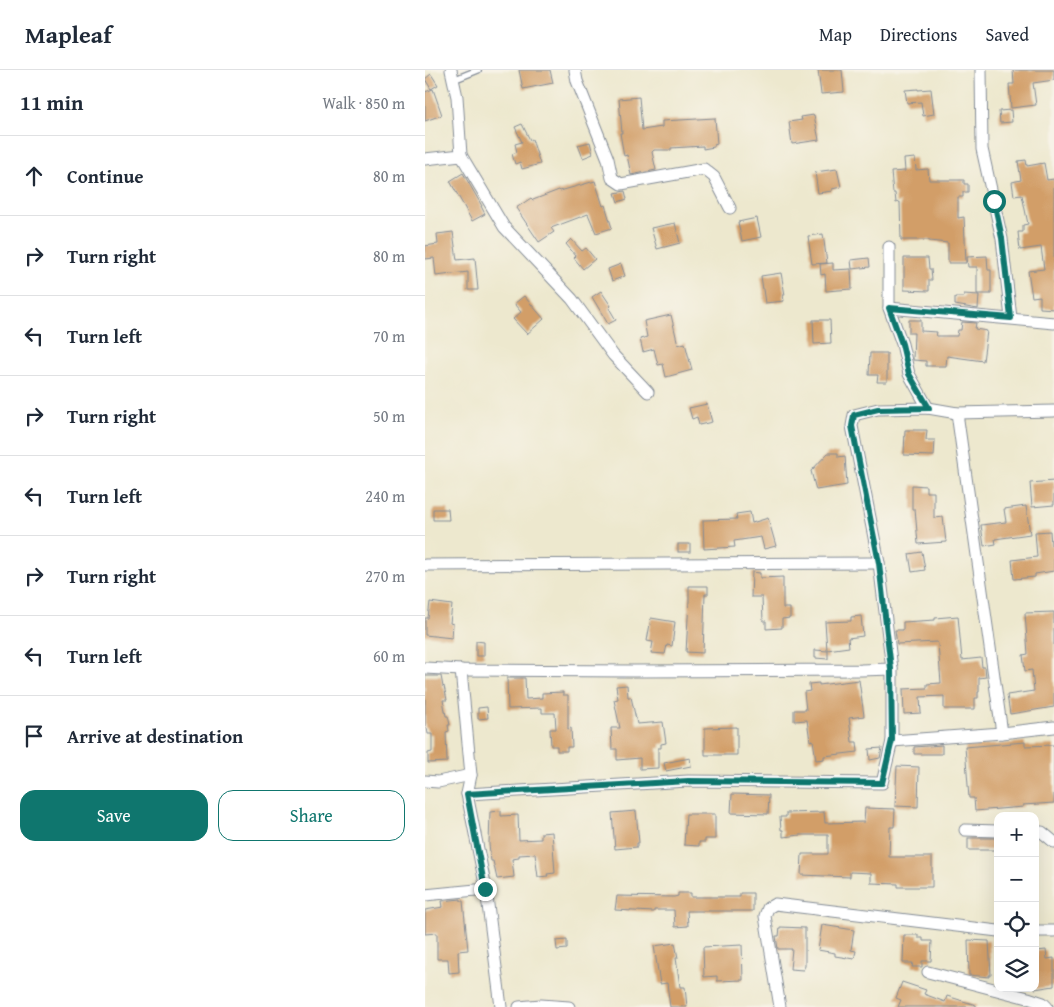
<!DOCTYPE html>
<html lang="en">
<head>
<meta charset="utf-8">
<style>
	:root { --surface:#fff; --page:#f2f2f3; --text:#1f2937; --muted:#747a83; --line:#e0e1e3; --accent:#0f766e }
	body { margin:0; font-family:"Gentium Book Plus",serif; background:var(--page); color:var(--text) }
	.controls { position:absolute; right:15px; bottom:15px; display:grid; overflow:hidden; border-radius:10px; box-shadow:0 5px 20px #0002 }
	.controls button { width:45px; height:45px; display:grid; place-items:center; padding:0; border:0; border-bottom:1px solid var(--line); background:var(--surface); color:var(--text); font:25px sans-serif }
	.stop { position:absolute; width:15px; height:15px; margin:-11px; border:4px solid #0f766e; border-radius:50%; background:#fff }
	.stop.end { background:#0f766e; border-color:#fff; box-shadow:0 1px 5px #0008 }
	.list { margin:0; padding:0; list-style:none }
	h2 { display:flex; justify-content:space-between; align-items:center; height:65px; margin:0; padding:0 20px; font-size:21px }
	h2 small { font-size:16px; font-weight:400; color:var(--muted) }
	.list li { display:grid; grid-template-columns:32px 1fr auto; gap:15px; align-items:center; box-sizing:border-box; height:80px; padding:0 20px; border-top:1px solid var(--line) }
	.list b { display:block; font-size:19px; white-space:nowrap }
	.list em { font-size:16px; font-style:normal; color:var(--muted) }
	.actions { display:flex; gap:10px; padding:15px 20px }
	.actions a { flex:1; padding:11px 0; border:1px solid var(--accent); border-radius:15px; text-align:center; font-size:18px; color:var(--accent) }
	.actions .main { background:var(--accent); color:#fff }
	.icon { flex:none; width:28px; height:28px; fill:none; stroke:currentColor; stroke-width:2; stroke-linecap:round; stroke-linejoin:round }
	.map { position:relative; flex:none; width:629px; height:937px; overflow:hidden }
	header { display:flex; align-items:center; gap:30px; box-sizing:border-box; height:70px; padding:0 25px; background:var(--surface); border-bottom:1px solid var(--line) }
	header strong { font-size:24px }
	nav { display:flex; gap:28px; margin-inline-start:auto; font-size:18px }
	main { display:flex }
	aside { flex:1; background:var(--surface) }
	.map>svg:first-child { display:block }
	.building { fill:#d29e68 }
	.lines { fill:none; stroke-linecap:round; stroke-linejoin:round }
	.service-casing { stroke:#848c96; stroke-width:8 }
	.minor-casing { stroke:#848c96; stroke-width:13 }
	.service { stroke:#fff; stroke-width:5.5 }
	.minor { stroke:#fff; stroke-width:11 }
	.route { stroke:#0f766e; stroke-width:6 }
</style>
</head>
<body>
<header>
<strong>Mapleaf</strong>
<nav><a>Map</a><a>Directions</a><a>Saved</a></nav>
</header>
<main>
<aside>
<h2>11 min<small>Walk · 850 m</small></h2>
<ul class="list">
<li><svg class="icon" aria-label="ahead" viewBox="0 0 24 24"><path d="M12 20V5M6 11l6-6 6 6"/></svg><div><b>Continue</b></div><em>80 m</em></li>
<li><svg class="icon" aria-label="right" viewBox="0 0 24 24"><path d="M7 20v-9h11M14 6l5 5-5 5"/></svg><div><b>Turn right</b></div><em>80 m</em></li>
<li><svg class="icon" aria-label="left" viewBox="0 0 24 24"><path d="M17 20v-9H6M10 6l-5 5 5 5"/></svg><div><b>Turn left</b></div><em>70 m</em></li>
<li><svg class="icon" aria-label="right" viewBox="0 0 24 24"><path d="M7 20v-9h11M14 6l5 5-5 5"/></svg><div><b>Turn right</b></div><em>50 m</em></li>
<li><svg class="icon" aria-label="left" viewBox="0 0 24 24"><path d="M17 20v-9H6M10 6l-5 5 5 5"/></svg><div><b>Turn left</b></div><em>240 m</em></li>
<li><svg class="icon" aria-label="right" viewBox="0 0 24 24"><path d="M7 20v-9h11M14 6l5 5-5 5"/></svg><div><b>Turn right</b></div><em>270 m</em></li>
<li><svg class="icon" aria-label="left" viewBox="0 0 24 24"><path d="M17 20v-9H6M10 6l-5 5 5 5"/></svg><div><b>Turn left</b></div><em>60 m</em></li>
<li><svg class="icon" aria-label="arrive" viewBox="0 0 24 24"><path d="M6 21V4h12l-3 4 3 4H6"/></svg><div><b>Arrive at destination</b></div></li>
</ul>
<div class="actions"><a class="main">Save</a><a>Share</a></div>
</aside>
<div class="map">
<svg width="629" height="937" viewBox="0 0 629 937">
	<rect width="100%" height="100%" fill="#f7f3e8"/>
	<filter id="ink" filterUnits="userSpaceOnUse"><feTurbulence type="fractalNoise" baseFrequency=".02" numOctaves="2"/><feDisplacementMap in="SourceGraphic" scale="10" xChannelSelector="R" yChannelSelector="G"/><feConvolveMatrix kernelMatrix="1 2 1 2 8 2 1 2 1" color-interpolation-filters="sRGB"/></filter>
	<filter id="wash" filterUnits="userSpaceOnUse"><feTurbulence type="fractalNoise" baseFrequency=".0096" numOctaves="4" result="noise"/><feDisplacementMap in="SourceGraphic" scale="20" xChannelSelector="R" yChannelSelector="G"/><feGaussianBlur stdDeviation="1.12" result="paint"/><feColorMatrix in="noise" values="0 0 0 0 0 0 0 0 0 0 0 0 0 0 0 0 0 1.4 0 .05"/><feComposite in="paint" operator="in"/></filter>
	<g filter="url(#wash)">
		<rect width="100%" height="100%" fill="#ede8ce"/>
		<g id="blocks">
			<g class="building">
				<polygon points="94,0 125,0 128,13 98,19"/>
				<polygon points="393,0 417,0 419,22 396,24"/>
				<polygon points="588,0 629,0 629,10 608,13 611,35 586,38 584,14 589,14"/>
				<polygon points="6,4 13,15 6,19 0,9"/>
				<polygon points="8,19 17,45 0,51 0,22"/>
				<polygon points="493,19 493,20 506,19 509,44 498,46 496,32 482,33 480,20"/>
				<polygon points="214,27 217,60 237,57 237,51 290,48 292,74 289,75 289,77 278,79 278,76 246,78 246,80 229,80 227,82 231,100 206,105 202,85 199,86 195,63 197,63 194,29"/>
				<polygon points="586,40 587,52 575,53 574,41"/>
				<polygon points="389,45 394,70 367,74 364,52 377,50 376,47"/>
				<polygon points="97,54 105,70 107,69 115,94 97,99 95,92 90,94 87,84 92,82 90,74 97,72 90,57"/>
				<polygon points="165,72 168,84 158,88 153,75"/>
				<polygon points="490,88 491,100 503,99 504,110 539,110 539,114 543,114 543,122 538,122 538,127 533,127 533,148 539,147 541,193 523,193 523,173 504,171 504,170 476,170 475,132 471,133 470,123 468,123 466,102 480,101 479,89"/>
				<polygon points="601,90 602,96 619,93 622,110 629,109 629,239 615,238 615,226 607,227 603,201 619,199 616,177 595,180 593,162 598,162 598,155 603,154 597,125 589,126 587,112 596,110 593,91"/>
				<polygon points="412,99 416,117 407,119 407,121 393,123 390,102"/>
				<polygon points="38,103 57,136 56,136 60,144 47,151 25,111"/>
				<polygon points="170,111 178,136 180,135 187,158 171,163 163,144 126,158 129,162 114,172 91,138 106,128 108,130 134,120 135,121"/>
				<polygon points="200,121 202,129 193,132 190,123"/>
				<polygon points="332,148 336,167 317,171 313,152"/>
				<polygon points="250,153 255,173 232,179 226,158"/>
				<polygon points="28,162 32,190 50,188 53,220 43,220 43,202 11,206 9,188 0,189 0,176 13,174 12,164"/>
				<polygon points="398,164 402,193 387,194 383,166"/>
				<polygon points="146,169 157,181 161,178 170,189 158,199 149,188 151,186 141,174"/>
				<polygon points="562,186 563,200 566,200 566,224 552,224 552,197 543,197 542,187"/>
				<polygon points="444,188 445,197 427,199 426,190"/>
				<polygon points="479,188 503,188 504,199 506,199 507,210 504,210 504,221 479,220"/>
				<polygon points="408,193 408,200 426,199 427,219 401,221 400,204 396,205 395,194"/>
				<polygon points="196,194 200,206 187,211 183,199"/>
				<polygon points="356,203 360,225 358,225 359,231 340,233 336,206"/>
				<polygon points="176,221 186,236 184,238 191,250 183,254 167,227"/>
				<polygon points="539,224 554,225 553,239 530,235 530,227 539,227"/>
				<polygon points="99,226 119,249 102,264 88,249 96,242 89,234"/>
				<polygon points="246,245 253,275 260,273 267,300 241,307 238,294 233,295 229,279 218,282 215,269 222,267 219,251"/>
				<polygon points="388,250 405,250 406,273 389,274"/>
				<polygon points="484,250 496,250 496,261 512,262 511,266 532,266 533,260 536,260 537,252 551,253 550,259 562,261 558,291 522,286 521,296 501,296 501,291 488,290 489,263 484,263"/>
				<polygon points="445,283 462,283 462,312 452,312 453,305 444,305"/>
				<polygon points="282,334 287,352 274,355 272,347 267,349 264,338"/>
				<polygon points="480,360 502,360 501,370 510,370 509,386 479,385"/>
				<polygon points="403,383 413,383 413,387 420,386 422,415 391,420 386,401"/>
				<polygon points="629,411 629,435 607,437 605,413"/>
				<polygon points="487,415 501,416 501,422 509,422 509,448 518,447 521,472 493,474 490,439 487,439"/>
				<polygon points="601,436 605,464 570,469 571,474 559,476 556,455 581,452 579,439"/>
				<polygon points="8,439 23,439 24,450 8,450"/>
				<polygon points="325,442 327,453 343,448 351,476 339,479 336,467 309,471 310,477 279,479 278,450 312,449 311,444"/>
				<polygon points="625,461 626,475 629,475 629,501 610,504 610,507 589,509 587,490 612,487 610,462"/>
				<rect x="253" y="474" width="12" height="8"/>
				<polygon points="497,482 500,500 487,502 484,484"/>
				<polygon points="327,502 335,503 335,508 358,507 358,538 365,538 365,548 357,549 357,558 341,559 341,551 338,551 337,527 326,527"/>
				<polygon points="264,516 283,516 283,524 280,524 278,583 261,582 264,531"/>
				<polygon points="5,532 27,535 25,553 28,554 27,568 0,565 0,548 3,548"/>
				<polygon points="629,542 629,637 585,644 582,625 609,621 607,600 600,601 598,585 603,584 600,543"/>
				<polygon points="436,546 438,566 423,568 424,577 402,580 400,552 426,551 426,547"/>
				<polygon points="533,546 537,590 556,588 557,597 560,597 561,607 554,608 554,622 553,622 553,628 550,628 550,639 519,639 519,626 495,627 496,643 479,644 478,619 502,618 502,614 516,613 513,574 512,572 472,574 470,560 478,560 478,552 510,550 510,548"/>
				<polygon points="226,548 250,552 247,576 242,575 240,584 226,583 228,572 222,571"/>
				<polygon points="51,571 59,572 59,586 51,586"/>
				<polygon points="390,580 403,581 403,589 390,588"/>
				<polygon points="0,606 16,606 18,617 19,616 22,630 18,630 21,646 23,646 25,655 23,655 24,661 21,662 22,692 3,693 3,683 7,682 7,664 3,664 2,658 0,658"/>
				<polygon points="82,608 100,608 101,629 117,628 117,623 138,622 138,625 143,625 143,659 146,658 147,677 142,677 142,681 132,681 132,676 126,676 125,659 131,659 130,643 117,643 117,638 83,639"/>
				<polygon points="434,610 439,646 424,648 427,672 432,672 433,682 399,686 399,689 391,690 388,670 385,671 382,650 369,651 369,640 381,640 379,622 385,621 384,614 394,613 394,615"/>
				<polygon points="202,615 203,627 206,627 212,654 238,652 241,673 236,674 236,678 233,678 233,698 215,699 215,688 192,690 192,679 187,679 186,658 195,658 189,630 193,629 191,616"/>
				<polygon points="62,637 63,648 53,649 53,638"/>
				<polygon points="312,657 312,685 280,685 280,658"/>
				<polygon points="600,672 600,676 629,675 629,733 598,735 598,737 550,741 549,728 544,728 540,677"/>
				<polygon points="517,675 517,684 489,684 489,677"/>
				<polygon points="457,678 455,688 445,690 444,679"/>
				<polygon points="265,688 266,696 241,701 239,693"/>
				<polygon points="472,696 494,697 493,737 470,736"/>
				<polygon points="307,724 344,725 343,744 306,743"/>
				<polygon points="440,738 470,739 469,757 465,757 464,787 507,787 507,817 473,817 473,814 446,813 446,803 425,802 425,807 376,805 377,784 403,784 403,765 375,765 358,767 358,760 356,760 355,747 361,747 361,743 399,742 400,753 439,752"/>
				<polygon points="76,741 76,746 93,745 94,770 116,769 116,763 127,762 130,803 122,804 123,806 113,807 110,784 94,785 94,788 87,789 89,807 72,809 68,791 66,791 64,774 65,742"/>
				<polygon points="211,741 214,773 212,773 212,777 190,779 187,743"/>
				<polygon points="261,744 290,744 290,769 280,769 280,772 274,772 274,776 259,775"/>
				<rect x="543" y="768" width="30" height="12"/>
				<polygon points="253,823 266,823 266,827 315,827 315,823 328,823 328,841 262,841 263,856 250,857 249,840 229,840 229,842 190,840 192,826 249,827 253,826"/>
				<polygon points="36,829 36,831 38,831 43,880 33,881 34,902 24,903 23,889 12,889 12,863 0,864 0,840 18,837 17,831"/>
				<polygon points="397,855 429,860 426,880 431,881 429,889 410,886 410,883 393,880"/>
				<polygon points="355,857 380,858 380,896 378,900 365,899 367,879 353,879 351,866 354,866"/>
				<polygon points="479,865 493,865 493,868 498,868 498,871 507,871 506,891 497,891 497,897 487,897 488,893 478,893"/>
				<polygon points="142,870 142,879 132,880 131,871"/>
				<polygon points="543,870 564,871 566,905 564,905 564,907 544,905"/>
				<polygon points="250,873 253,888 251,888 255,917 260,917 262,937 245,937 242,913 235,914 229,876"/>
				<polygon points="317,875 318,910 292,911 292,906 279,907 278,877"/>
				<polygon points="621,880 622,889 629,888 629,916 610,919 610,886 612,885 612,881"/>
				<polygon points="477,912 501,920 499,924 520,932 522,926 551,935 551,937 473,937 476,930 471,928"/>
			</g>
		</g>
	</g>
	<g filter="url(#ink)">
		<use href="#blocks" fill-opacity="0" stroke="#848c96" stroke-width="1"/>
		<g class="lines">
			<defs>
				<polyline id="service" points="28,10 53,0"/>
				<g id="minor">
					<polyline points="150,0 152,11 183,89 187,108 196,114 279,99 289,107 305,138"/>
					<polyline points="556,0 557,79 577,169 586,248"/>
					<polyline points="36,85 79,157 147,229 188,285 223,322"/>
					<polyline points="0,89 36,85 32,27 26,0"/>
					<polyline points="464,177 464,238 477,274 484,304 503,338"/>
					<polyline points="464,238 629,253"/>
					<polyline points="532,343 577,663"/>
					<polyline points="0,495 454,493"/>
					<polyline points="0,598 36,600 208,601 436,600 467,599 467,671 457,713 263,711 42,724"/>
					<polyline points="467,599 454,493 427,356 429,345 453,339 503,338 532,343 629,341"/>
					<polyline points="36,600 46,705 42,724 61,819 76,937"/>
					<polyline points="467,671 577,663 629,657"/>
					<polyline points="0,711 13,712 46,705"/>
					<polyline points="540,760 573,761"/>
					<polyline points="610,762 617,762 629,772"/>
					<polyline points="0,825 61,819"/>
					<polyline points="610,861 629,861"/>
					<polyline points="503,902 603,928 618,933 622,937"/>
					<polyline points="94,937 116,935 144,937"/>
					<polyline points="355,937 340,846 343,838 350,834 573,861"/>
				</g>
			</defs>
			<use href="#service" class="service-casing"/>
			<use href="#minor" class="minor-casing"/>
			<use href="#service" class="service"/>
			<use href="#minor" class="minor"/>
		</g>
	</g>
	<g class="lines" filter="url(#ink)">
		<polyline class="route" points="60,819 42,724 263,711 457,713 467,670 466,599 454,493 427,356 429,345 453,339 504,338 484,304 477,274 464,238 586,248 577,168 569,131"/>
	</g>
</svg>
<div class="controls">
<button>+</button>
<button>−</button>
<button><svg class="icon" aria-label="locate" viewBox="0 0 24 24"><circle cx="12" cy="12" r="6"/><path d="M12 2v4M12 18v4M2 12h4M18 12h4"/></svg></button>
<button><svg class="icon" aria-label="layers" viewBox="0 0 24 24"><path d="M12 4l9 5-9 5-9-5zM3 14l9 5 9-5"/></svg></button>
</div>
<div class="stop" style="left:569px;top:131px"></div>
<div class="stop end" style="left:60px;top:819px"></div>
</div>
</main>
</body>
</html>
